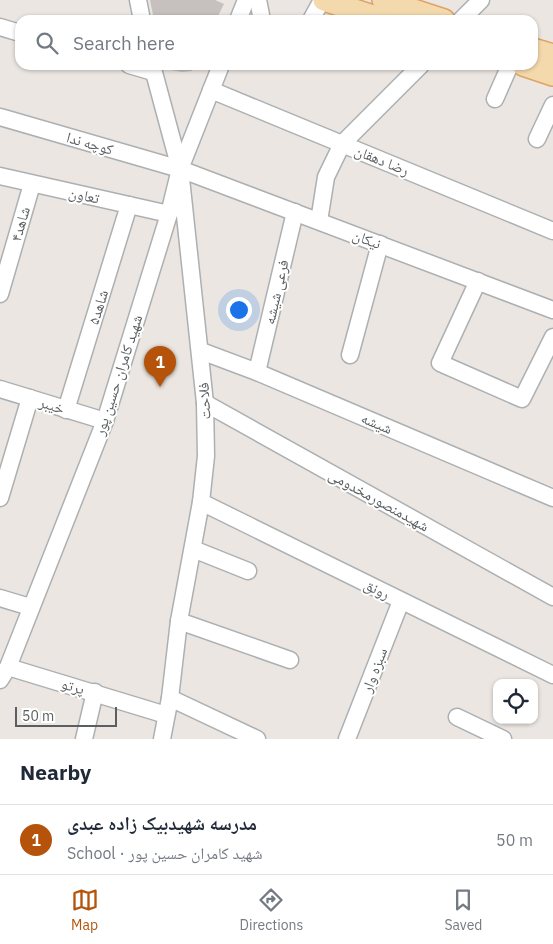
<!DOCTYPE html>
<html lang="en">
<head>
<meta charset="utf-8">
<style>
	:root { --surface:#fff; --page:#f2f2f3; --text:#1f2937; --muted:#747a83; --line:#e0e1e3; --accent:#b45309 }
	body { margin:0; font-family:"IBM Plex Sans","Noto Naskh Arabic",sans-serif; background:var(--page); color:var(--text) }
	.controls { position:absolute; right:15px; bottom:15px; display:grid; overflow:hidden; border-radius:10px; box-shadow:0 1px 4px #0004 }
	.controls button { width:45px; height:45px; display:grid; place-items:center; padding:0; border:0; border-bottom:1px solid var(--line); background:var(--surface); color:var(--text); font:25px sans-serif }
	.scale { position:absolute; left:15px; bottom:12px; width:102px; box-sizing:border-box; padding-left:5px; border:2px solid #5a5e60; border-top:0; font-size:14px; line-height:18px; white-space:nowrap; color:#5a5e60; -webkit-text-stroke:4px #fff; paint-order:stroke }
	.you { position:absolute; left:238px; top:309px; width:18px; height:18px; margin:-12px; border:4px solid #fff; border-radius:50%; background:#1a73e8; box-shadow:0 0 0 8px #1a73e833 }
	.badge { display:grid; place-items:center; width:32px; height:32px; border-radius:50%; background:var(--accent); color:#fff; font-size:16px; font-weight:700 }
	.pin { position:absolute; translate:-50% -41px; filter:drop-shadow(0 1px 2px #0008) }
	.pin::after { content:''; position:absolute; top:26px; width:18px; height:15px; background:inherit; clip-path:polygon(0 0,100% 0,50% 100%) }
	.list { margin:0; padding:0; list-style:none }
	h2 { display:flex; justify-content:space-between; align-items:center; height:65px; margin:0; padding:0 20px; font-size:21px }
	h2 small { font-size:16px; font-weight:400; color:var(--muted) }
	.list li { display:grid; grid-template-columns:32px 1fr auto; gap:15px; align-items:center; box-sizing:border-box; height:70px; padding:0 20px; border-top:1px solid var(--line) }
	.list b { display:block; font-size:19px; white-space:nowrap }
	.list p { margin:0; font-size:16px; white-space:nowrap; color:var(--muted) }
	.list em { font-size:16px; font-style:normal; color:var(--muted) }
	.icon { flex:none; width:28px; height:28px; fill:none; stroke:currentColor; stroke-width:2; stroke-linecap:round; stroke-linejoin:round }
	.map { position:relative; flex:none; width:553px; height:739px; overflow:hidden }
	.search { position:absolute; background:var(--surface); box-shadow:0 1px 4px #0004; left:15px; right:15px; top:15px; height:55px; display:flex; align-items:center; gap:12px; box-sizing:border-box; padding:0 18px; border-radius:15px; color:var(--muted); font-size:19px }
	.sheet { height:135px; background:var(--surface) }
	nav { display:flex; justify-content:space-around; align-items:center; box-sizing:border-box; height:70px; border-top:1px solid var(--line); background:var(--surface); font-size:14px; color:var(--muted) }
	nav a { display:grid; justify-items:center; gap:2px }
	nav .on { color:var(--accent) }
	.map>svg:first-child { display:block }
	.building { fill:#c6c1be }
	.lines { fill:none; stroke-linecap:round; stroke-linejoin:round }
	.minor-casing { stroke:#adb0b2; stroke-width:19 }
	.major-casing { stroke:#dfa266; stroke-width:24 }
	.minor { stroke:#fff; stroke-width:16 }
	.major { stroke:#f4d9ac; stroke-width:21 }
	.labels { text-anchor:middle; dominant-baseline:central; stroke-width:4; stroke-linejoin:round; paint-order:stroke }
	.street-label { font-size:15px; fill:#5a5e60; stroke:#fff }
</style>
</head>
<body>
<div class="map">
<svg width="553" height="739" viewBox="0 0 553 739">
	<rect width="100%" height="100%" fill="#ebe6e1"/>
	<g class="building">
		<polygon points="150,0 215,0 224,4 216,20 154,20"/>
		<polygon points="167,65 194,65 192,71 182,72 171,70"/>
	</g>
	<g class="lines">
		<defs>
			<g id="minor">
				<polyline points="138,0 142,20"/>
				<polyline points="258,0 262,20"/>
				<polyline points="238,20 246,0"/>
				<polyline points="311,20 322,0"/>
				<polyline points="461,20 481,0"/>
				<polyline points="0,27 20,33"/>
				<polyline points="129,65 153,72"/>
				<polyline points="152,65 180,169 205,403 206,456 201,502 179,621 170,698 162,739"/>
				<polyline points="211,90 553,231"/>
				<polyline points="495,99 510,65"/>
				<polyline points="0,117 180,169 553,310"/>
				<polyline points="537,139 553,105"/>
				<polyline points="0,176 169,214"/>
				<polyline points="319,221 326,177 342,144 421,65"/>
				<polyline points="478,281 440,363 522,399 553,337"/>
				<polyline points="0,294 32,184"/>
				<polyline points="201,351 257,372 553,498"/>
				<polyline points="350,355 380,244"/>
				<polyline points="257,372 295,212"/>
				<polyline points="0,389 105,421"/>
				<polyline points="205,403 553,597"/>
				<polyline points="66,410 129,205"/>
				<polyline points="0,498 30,398"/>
				<polyline points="201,502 553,675"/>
				<polyline points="193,549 248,571"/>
				<polyline points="0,598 30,607"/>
				<polyline points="179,621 290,660"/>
				<polyline points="8,667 166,715"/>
				<polyline points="0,680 8,667 105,421 169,214 180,169 221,65"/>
				<polyline points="170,698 257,739"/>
				<polyline points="457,717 503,739"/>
				<polyline points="84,739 95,692"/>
				<polyline points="347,739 401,601"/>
			</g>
			<g id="major">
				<polyline points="324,0 385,20"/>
				<polyline points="383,0 444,20"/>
				<polyline points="533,49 553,55"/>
				<polyline points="523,65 553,75"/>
			</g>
		</defs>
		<use href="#minor" class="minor-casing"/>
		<use href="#major" class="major-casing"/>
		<use href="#minor" class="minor"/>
		<use href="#major" class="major"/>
	</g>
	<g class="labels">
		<g class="street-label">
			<text transform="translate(90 143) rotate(16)">کوچه ندا</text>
			<text transform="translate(382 160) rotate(22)">رضا دهقان</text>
			<text transform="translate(84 195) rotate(12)">تعاون</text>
			<text transform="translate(20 224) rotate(-74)">شاهد۴</text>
			<text transform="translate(367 239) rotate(21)">نیکان</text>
			<text transform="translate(276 292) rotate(-77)">فرعی شیشه</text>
			<text transform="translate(98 307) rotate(-73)">شاهد۵</text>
			<text transform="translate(118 375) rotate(-72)">شهید کامران حسین پور</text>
			<text transform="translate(204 401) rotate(-93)">فلاحت</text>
			<text transform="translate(52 405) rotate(17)">خیبر</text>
			<text transform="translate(377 423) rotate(23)">شیشه</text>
			<text transform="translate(379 500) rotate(29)">شهیدمنصورمخدومی</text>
			<text transform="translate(377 589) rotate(26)">رونق</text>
			<text transform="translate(374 670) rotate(-69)">سبزه وار</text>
			<text transform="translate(73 686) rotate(16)">پرتو</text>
		</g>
	</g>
</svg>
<div class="controls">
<button><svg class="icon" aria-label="locate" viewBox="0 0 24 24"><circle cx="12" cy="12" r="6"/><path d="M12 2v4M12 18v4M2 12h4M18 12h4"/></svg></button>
</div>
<div class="scale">50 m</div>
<div class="you"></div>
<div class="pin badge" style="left:160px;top:387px">1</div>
<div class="search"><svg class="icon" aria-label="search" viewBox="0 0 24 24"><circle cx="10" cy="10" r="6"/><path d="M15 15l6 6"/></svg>Search here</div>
</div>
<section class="sheet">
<h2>Nearby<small></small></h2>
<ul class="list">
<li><span class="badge">1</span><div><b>مدرسه شهیدبیک زاده عبدی</b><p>School · شهید کامران حسین پور</p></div><em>50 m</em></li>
</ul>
</section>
<nav>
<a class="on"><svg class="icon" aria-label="map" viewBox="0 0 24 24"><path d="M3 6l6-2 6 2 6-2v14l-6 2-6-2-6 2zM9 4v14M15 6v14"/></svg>Map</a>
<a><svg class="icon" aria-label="directions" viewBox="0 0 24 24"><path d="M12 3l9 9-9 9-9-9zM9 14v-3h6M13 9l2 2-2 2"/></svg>Directions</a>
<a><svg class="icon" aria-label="saved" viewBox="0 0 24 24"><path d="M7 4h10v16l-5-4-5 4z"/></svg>Saved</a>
</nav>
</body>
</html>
